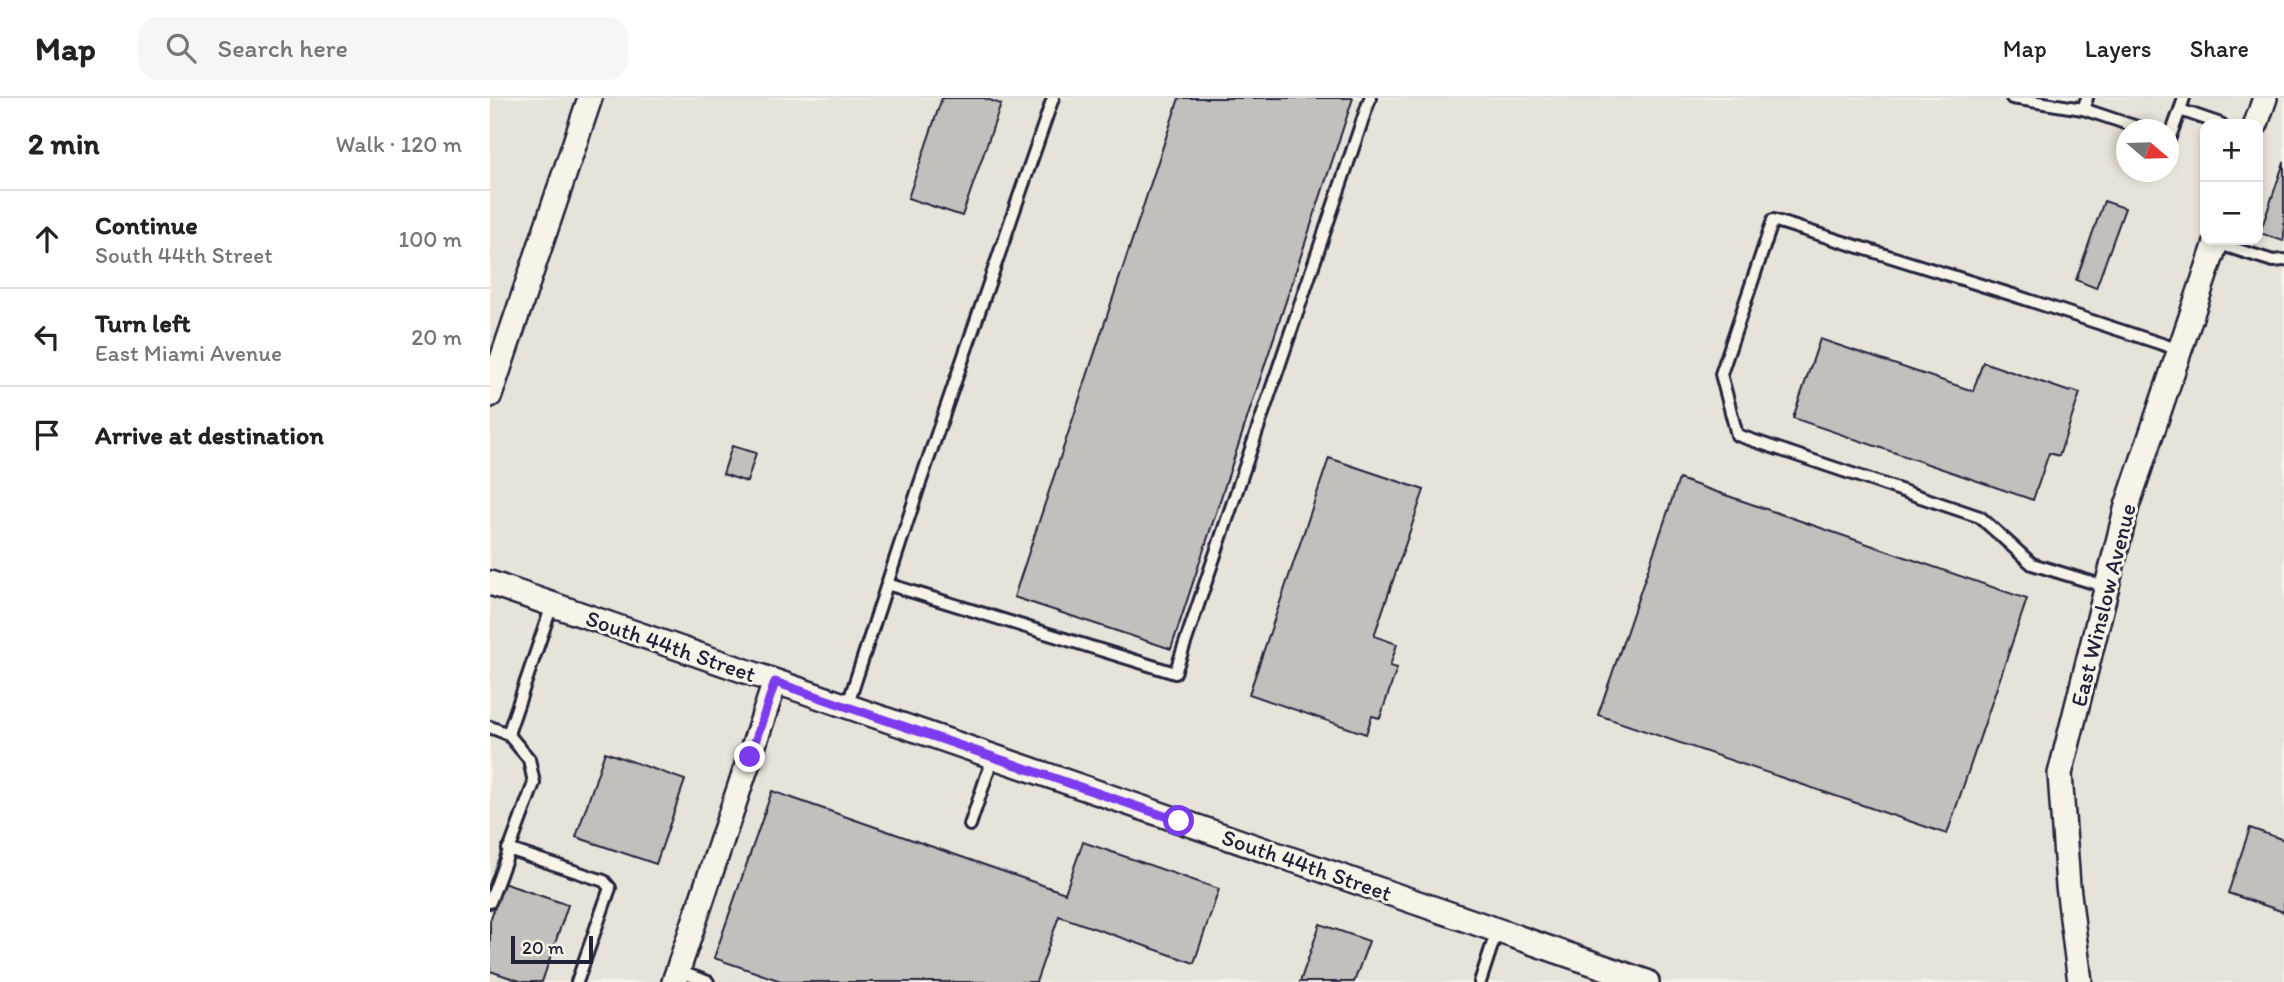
<!DOCTYPE html>
<html lang="en">
<head>
<meta charset="utf-8">
<style>
	:root { --surface:#fff; --page:#f6f6f6; --text:#222; --muted:#767676; --line:#e0e0e0 }
	body { margin:0; font-family:Itim,sans-serif; background:var(--page); color:var(--text) }
	.controls { position:absolute; right:21px; top:21px; display:grid; overflow:hidden; border-radius:14px; box-shadow:0 4px 10px #0003 }
	.controls button { width:63px; height:63px; display:grid; place-items:center; padding:0; border:0; border-bottom:2px solid var(--line); background:var(--surface); color:var(--text); font:35px sans-serif }
	.compass { position:absolute; left:1626px; top:21px; width:63px; height:63px; border-radius:50%; background:var(--surface); box-shadow:0 4px 10px #0003; rotate:109deg }
	.scale { position:absolute; left:21px; bottom:18px; width:82px; box-sizing:border-box; padding-left:7px; border:4px solid #22223b; border-top:0; font-size:19px; line-height:24px; white-space:nowrap; color:#22223b; -webkit-text-stroke:5px #f7f3e8; paint-order:stroke }
	.stop { position:absolute; width:21px; height:21px; margin:-16px; border:5px solid #7c3aed; border-radius:50%; background:#fff }
	.stop.end { background:#7c3aed; border-color:#fff; box-shadow:0 2px 7px #0008 }
	.list { margin:0; padding:0; list-style:none }
	h2 { display:flex; justify-content:space-between; align-items:center; height:91px; margin:0; padding:0 28px; font-size:30px }
	h2 small { font-size:23px; font-weight:400; color:var(--muted) }
	.list li { display:grid; grid-template-columns:46px 1fr auto; gap:21px; align-items:center; box-sizing:border-box; height:98px; padding:0 28px; border-top:2px solid var(--line) }
	.list b { display:block; font-size:26px; white-space:nowrap }
	.list p { margin:0; font-size:23px; white-space:nowrap; color:var(--muted) }
	.list em { font-size:23px; font-style:normal; color:var(--muted) }
	.icon { flex:none; width:38px; height:38px; fill:none; stroke:currentColor; stroke-width:2; stroke-linecap:round; stroke-linejoin:round }
	.map { position:relative; flex:none; width:1794px; height:884px; overflow:hidden }
	header { display:flex; align-items:center; gap:42px; box-sizing:border-box; height:98px; padding:0 35px; background:var(--surface); border-bottom:2px solid var(--line) }
	header strong { font-size:33px }
	nav { display:flex; gap:38px; margin-inline-start:auto; font-size:24px }
	.search { width:490px; height:63px; background:var(--page); display:flex; align-items:center; gap:18px; box-sizing:border-box; padding:0 24px; border-radius:21px; color:var(--muted); font-size:26px }
	main { display:flex }
	aside { flex:1; background:var(--surface) }
	.map>svg:first-child { display:block }
	.built { fill:#e7e3db; fill-rule:evenodd }
	.building { fill:#c2bfbd; stroke:#22223b; stroke-width:2 }
	.lines { fill:none; stroke-linecap:round; stroke-linejoin:round }
	.lane-casing { stroke:#22223b; stroke-width:16 }
	.street-casing { stroke:#22223b; stroke-width:28 }
	.lane { stroke:#f7f3e8; stroke-width:10 }
	.street { stroke:#f7f3e8; stroke-width:23 }
	.route { stroke:#7c3aed; stroke-width:9 }
	.labels { text-anchor:middle; dominant-baseline:central; stroke-width:6; stroke-linejoin:round; paint-order:stroke }
	.street-label { font-size:23px; fill:#22223b; stroke:#f7f3e8 }
</style>
</head>
<body>
<header>
<strong>Map</strong>
<div class="search"><svg class="icon" aria-label="search" viewBox="0 0 24 24"><circle cx="10" cy="10" r="6"/><path d="M15 15l6 6"/></svg>Search here</div>
<nav><a>Map</a><a>Layers</a><a>Share</a></nav>
</header>
<main>
<aside>
<h2>2 min<small>Walk · 120 m</small></h2>
<ul class="list">
<li><svg class="icon" aria-label="ahead" viewBox="0 0 24 24"><path d="M12 20V5M6 11l6-6 6 6"/></svg><div><b>Continue</b><p>South 44th Street</p></div><em>100 m</em></li>
<li><svg class="icon" aria-label="left" viewBox="0 0 24 24"><path d="M17 20v-9H6M10 6l-5 5 5 5"/></svg><div><b>Turn left</b><p>East Miami Avenue</p></div><em>20 m</em></li>
<li><svg class="icon" aria-label="arrive" viewBox="0 0 24 24"><path d="M6 21V4h12l-3 4 3 4H6"/></svg><div><b>Arrive at destination</b></div></li>
</ul>
</aside>
<div class="map">
<svg width="1794" height="884" viewBox="0 0 1794 884">
	<rect width="100%" height="100%" fill="#f7f3e8"/>
	<filter id="ink" filterUnits="userSpaceOnUse"><feTurbulence type="fractalNoise" baseFrequency=".0143" numOctaves="2"/><feDisplacementMap in="SourceGraphic" scale="14" xChannelSelector="R" yChannelSelector="G"/><feConvolveMatrix kernelMatrix="1 2 1 2 8 2 1 2 1" color-interpolation-filters="sRGB"/></filter>
	<g filter="url(#ink)">
		<path class="built" d="M0,0H1794V884H0ZM1715,26H1768V142H1715ZM1636,32H1678V74H1636Z"/>
		<g class="building">
			<polygon points="452,0 494,0 511,6 472,118 418,100"/>
			<polygon points="689,0 863,0 681,551 524,499"/>
			<polygon points="1794,64 1794,139 1793,143 1770,135"/>
			<polygon points="1614,103 1635,110 1606,190 1586,182"/>
			<polygon points="1330,241 1483,293 1493,264 1580,294 1581,292 1590,295 1569,358 1559,355 1543,402 1303,320"/>
			<polygon points="242,348 266,355 257,384 233,376"/>
			<polygon points="839,360 934,392 884,538 907,546 900,568 907,570 890,620 882,618 876,636 759,596"/>
			<polygon points="1189,381 1537,501 1457,736 1108,617"/>
			<polygon points="115,654 195,682 166,766 86,739"/>
			<polygon points="282,693 575,795 593,744 729,791 704,865 569,818 546,884 294,884 224,860"/>
			<polygon points="1760,730 1794,742 1794,814 1738,795"/>
			<polygon points="13,785 78,807 52,884 33,884 0,873 0,823"/>
			<polygon points="830,826 879,843 864,884 810,884"/>
		</g>
		<g class="lines">
			<defs>
				<g id="lane">
					<polyline points="1522,0 1593,11"/>
					<polyline points="1597,0 1593,11 1656,32"/>
					<polyline points="1694,0 1690,12 1731,26"/>
					<polyline points="1678,39 1680,39 1690,12"/>
					<polyline points="1726,145 1783,163 1794,162"/>
					<polyline points="397,486 685,575 880,0"/>
					<polyline points="1617,489 1542,466 1490,419 1247,337 1231,276 1283,122 1523,197 1690,252"/>
					<polyline points="357,609 429,388 563,0"/>
					<polyline points="0,629 18,636 62,507"/>
					<polyline points="480,727 503,659"/>
					<polyline points="18,751 114,783 120,790 87,884"/>
					<polyline points="0,804 44,685 39,661 18,636"/>
					<polyline points="188,873 218,884"/>
					<polyline points="990,884 1007,832"/>
				</g>
				<g id="street">
					<polyline points="1766,26 1775,0"/>
					<polyline points="0,297 100,0"/>
					<polyline points="0,485 1157,884"/>
					<polyline points="184,884 285,584"/>
					<polyline points="1590,884 1578,788 1570,676 1637,408 1727,142"/>
				</g>
			</defs>
			<use href="#lane" class="lane-casing"/>
			<use href="#street" class="street-casing"/>
			<use href="#lane" class="lane"/>
			<use href="#street" class="street"/>
		</g>
	</g>
	<g class="lines" filter="url(#ink)">
		<polyline class="route" points="260,659 285,584 689,723"/>
	</g>
	<g class="labels">
		<g class="street-label">
			<text transform="translate(1613 507) rotate(-76)">East Winslow Avenue</text>
			<text transform="translate(181 548) rotate(19)">South 44th Street</text>
			<text transform="translate(817 767) rotate(19)">South 44th Street</text>
		</g>
	</g>
</svg>
<div class="controls">
<button>+</button>
<button>−</button>
</div>
<svg class="compass" viewBox="-18 -18 36 36"><path d="M0-13l5 13h-10z" fill="#e53935"/><path d="M0 13l5-13h-10z" fill="#767676"/></svg>
<div class="scale">20 m</div>
<div class="stop" style="left:689px;top:723px"></div>
<div class="stop end" style="left:260px;top:659px"></div>
</div>
</main>
</body>
</html>
